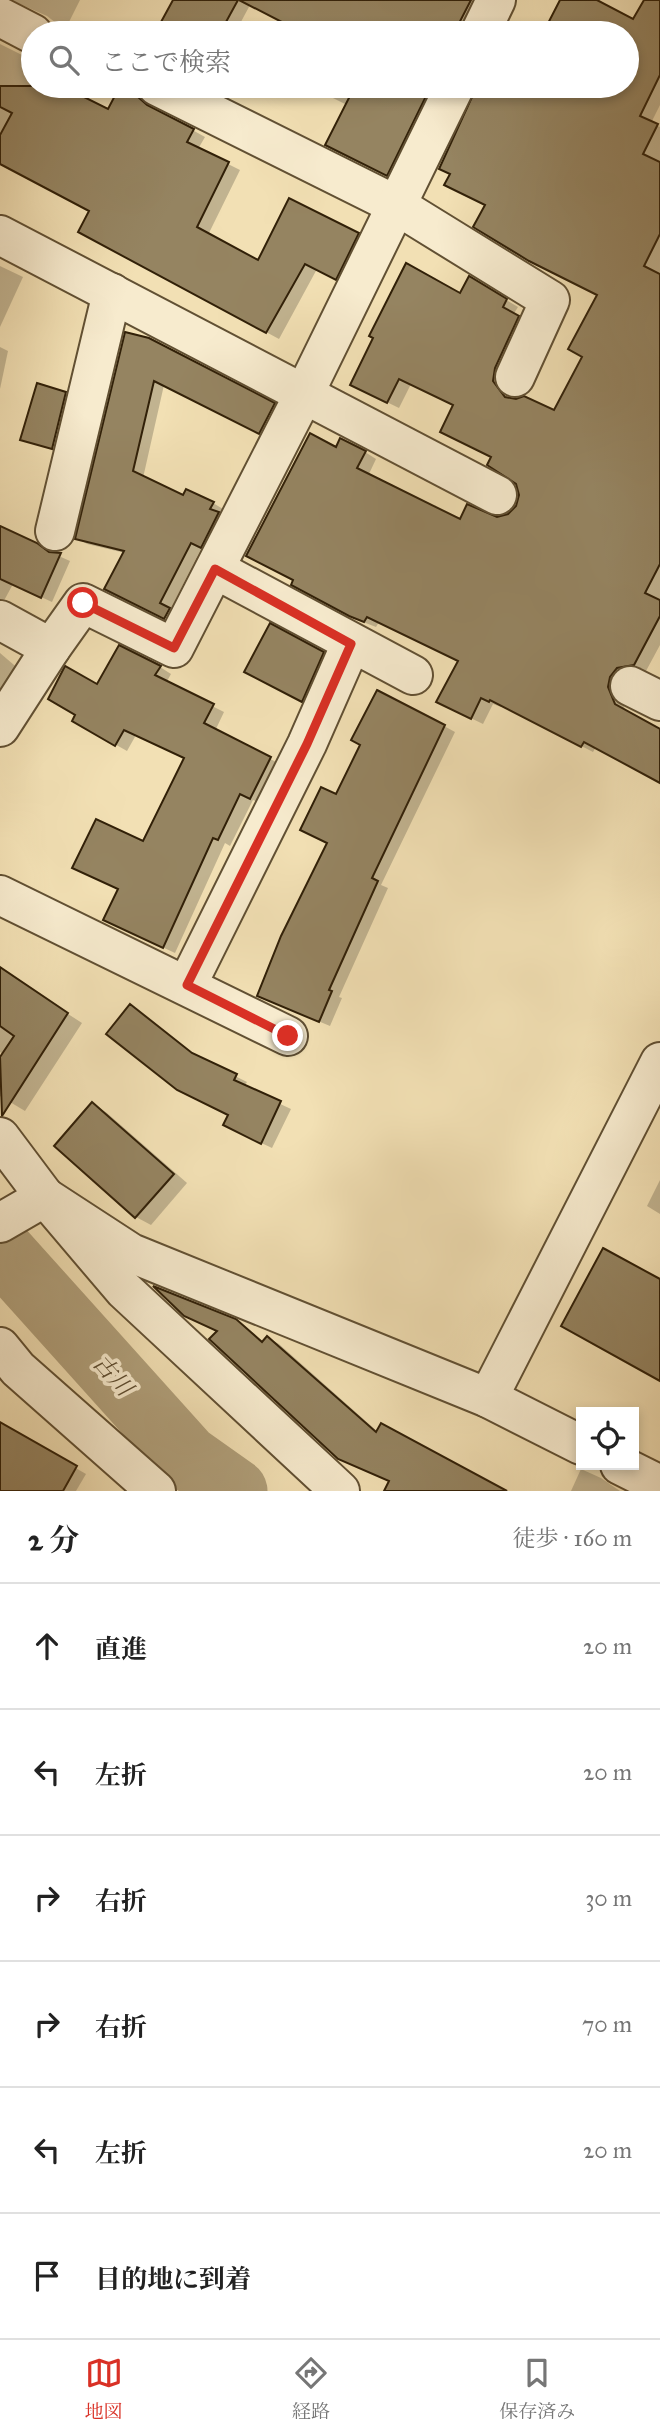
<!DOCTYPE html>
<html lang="ja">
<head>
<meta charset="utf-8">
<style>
	:root { --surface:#fff; --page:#f6f6f6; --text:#222; --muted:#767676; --line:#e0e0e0; --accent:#d93025 }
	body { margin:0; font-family:"IM FELL Great Primer","Noto Serif JP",serif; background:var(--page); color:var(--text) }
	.controls { position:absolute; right:21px; bottom:21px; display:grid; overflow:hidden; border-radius:0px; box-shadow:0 4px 10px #0003 }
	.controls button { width:63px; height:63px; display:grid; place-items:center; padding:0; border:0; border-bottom:2px solid var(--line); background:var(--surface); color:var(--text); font:35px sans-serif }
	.stop { position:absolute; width:21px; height:21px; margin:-16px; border:5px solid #d93025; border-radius:50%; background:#fff }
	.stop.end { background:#d93025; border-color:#fff; box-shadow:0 2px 7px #0008 }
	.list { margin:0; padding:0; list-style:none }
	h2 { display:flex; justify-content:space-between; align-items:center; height:91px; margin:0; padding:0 28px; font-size:30px }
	h2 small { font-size:23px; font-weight:400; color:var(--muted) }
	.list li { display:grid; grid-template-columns:46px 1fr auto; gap:21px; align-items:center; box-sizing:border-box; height:126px; padding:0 28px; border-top:2px solid var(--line) }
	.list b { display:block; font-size:26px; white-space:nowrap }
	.list em { font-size:23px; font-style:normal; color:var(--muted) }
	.icon { flex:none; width:38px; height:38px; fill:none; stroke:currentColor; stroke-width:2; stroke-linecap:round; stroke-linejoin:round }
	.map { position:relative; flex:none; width:660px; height:1491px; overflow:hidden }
	.search { position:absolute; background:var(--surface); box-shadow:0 4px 10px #0003; left:21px; right:21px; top:21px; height:77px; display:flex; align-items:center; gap:18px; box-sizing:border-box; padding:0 24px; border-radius:38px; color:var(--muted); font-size:26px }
	.sheet { height:847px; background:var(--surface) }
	nav { display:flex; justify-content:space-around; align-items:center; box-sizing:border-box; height:98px; border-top:2px solid var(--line); background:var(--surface); font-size:19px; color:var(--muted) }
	nav a { display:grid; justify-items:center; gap:4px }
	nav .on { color:var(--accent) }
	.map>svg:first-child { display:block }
	.shadow { fill:#0003 }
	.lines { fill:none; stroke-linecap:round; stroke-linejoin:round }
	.river { stroke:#b09f7a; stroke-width:65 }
	.building { fill:#958461; stroke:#312008; stroke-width:2 }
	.minor-casing { stroke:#615033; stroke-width:42 }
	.minor { stroke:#f7ebce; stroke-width:38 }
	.route { stroke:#d93025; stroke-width:9 }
	.labels { text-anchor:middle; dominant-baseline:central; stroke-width:7; stroke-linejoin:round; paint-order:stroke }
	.water-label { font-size:23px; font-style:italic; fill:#5d4c30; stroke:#f7ebce }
</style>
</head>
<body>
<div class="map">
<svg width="660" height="1491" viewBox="0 0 660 1491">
	<rect width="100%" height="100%" fill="#f2e0b4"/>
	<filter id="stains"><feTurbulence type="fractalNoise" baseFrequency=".00286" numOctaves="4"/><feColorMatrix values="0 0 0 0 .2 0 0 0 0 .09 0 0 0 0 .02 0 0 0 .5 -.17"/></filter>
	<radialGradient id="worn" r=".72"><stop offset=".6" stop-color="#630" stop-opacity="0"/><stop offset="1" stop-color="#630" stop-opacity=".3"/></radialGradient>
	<g class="shadow">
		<polygon points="0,0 80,0 65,30 47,16 13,1 1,4"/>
		<polygon points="175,0 486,0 469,33 292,33 295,28 250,5 235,33 157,33"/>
		<polygon points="562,0 593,0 634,22 645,0 660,0 660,105 651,123 660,127 660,645 646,671 629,674 619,694 626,712 660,731 660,782 596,747 593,752 502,705 501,707 493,704 483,724 450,708 460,661 379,622 376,627 363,622 304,591 337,449 365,452 376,459 368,476 461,521 497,519 509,515 518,505 521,493 517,483 493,458 455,405 411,384 399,408 364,391 460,295 470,278 518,307 513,315 530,324 504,389 513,400 555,413 584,356 599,295 441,168 478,86 503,86 514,91 517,86 627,86 627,33 545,33"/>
		<polygon points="0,44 22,55 33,56 33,86 58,86 109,111 121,86 148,86 146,96 151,107 205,137 198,149 240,170 208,235 258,262 358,235 369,241 348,285 317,269 279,339 92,238 92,211 0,162"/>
		<polygon points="205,86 220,86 227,95 226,95"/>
		<polygon points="309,86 446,86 399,181 338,151 347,105"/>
		<polygon points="0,266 23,277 0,327"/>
		<polygon points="126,335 284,411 270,438 164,385 143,478 184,498 213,503 223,509 212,552 202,547 170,610 180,615 175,623 117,595 125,553 87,544 77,538"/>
		<polygon points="0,347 8,351 0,389"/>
		<polygon points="65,394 76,400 63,454 22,439"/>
		<polygon points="0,530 70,561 52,602 13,584 0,608"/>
		<polygon points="271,626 333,660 313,706 257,677"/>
		<polygon points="0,653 21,671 0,709"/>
		<polygon points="160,667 171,674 166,683 224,712 215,731 282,765 262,804 253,800 230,846 225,843 175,953 117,926 144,843 186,758 136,735 127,751 74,721 98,687"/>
		<polygon points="444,726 455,732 381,885 388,888 339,997 342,998 330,1026 270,1001 328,843"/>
		<polygon points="0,970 82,1023 25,1111 0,1096 0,1060 4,1055 0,1052"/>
		<polygon points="131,1006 199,1058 247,1082 244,1087 291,1109 272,1148 236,1131 230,1115"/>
		<polygon points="93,1104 107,1113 187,1183 151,1225 136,1217"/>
		<polygon points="660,1180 660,1214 647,1206"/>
		<polygon points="235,1321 264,1342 268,1338 279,1344 378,1432 498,1491 386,1491 391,1482 339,1458 218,1332 198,1322"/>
		<polygon points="3,1426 86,1474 76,1491 0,1491 0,1431"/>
		<polygon points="581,1469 601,1478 620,1491 571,1491"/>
	</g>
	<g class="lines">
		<polyline class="river" points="0,1249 187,1457 235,1491"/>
	</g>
	<g class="building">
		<polygon points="173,0 238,0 220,33 155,33"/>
		<polygon points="239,0 471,0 454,33 303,33"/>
		<polygon points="560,0 597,0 633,19 644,0 660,0 660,75 640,116 658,124 643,154 660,162 660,234 644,266 660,274 660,564 645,593 660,600 660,616 634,665 617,668 610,677 608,687 615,704 660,729 660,783 584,742 581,747 490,700 489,702 481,698 471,719 436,702 458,661 367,617 364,622 349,616 291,585 293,580 246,556 310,433 336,447 340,438 366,451 357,468 460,519 467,504 497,517 508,514 516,506 519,495 516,484 487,465 491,457 440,432 453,405 399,379 387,403 350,385 373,338 369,336 406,263 460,293 469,276 507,299 503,307 519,316 495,368 493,381 505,397 516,399 524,396 554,410 582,357 568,349 597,295 529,261 473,227 485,205 444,185 450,174 439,169 477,86 627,86 627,33 543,33"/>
		<polygon points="0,86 62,86 108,109 120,86 135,86 138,97 147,105 194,129 187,142 229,162 197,227 258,260 289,198 359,233 336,280 305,264 266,333 78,232 89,211 0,164 0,135 12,113 0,107"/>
		<polygon points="355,86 431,86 387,176 325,145"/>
		<polygon points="125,332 149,338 275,403 259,434 154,381 133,471 183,495 186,489 214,502 210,509 219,512 201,548 191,543 160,603 170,608 164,619 104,589 124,551 75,539"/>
		<polygon points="37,383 66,392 52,449 20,440"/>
		<polygon points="0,526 37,543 49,552 61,553 41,598 0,579"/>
		<polygon points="270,623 324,652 302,702 244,672"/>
		<polygon points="119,645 161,666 155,675 214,704 204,723 271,757 250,799 240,794 218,840 213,838 163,948 103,920 118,889 72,868 96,819 143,841 184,758 124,730 115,746 72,721 75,715 48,699 65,666 97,684"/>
		<polygon points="377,690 445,725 372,878 378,881 329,990 332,991 319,1022 257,996 281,936 327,843 300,830 321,787 336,794 360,745 351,740"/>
		<polygon points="0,967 68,1013 2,1116 0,1057 14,1036 0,1026"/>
		<polygon points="130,1004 192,1053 237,1074 234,1080 281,1101 261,1144 223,1125 228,1115 177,1090 106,1034"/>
		<polygon points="92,1102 174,1174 135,1218 54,1146"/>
		<polygon points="603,1248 660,1279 660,1381 561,1326"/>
		<polygon points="153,1286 236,1319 262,1342 267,1336 376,1432 381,1423 507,1491 384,1491 389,1481 338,1459 209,1339 217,1331 184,1316"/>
		<polygon points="0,1422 77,1466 63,1491 0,1491"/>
	</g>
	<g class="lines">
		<defs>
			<g id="minor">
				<polyline points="0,17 33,34"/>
				<polyline points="480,33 496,0"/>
				<polyline points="157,86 396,205 550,300 515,377"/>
				<polyline points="0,235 497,495"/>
				<polyline points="55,531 112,293"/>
				<polyline points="215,569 413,675"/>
				<polyline points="0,620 51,648 83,603 174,648 304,394 455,86"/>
				<polyline points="630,686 660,701"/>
				<polyline points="0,727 51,648"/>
				<polyline points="0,895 288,1036"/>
				<polyline points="187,985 307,744 351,644"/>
				<polyline points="0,1137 45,1197 124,1290 340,1491"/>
				<polyline points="0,1223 45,1197 131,1253 488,1398 581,1445"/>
				<polyline points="0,1347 18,1369 156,1491"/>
				<polyline points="488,1398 660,1062"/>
				<polyline points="620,1465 660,1485"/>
			</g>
		</defs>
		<use href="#minor" class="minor-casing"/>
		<use href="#minor" class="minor"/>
	</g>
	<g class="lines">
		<polyline class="route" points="83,603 174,648 215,569 351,644 307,744 187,985 288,1036"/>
	</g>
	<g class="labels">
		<g class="water-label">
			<text transform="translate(113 1375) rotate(48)">古川</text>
		</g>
	</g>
	<rect width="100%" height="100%" filter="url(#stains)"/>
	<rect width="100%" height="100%" fill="url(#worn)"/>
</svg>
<div class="controls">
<button><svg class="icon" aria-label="locate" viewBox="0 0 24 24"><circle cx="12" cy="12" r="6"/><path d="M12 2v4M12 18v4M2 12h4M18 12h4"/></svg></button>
</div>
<div class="stop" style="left:83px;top:603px"></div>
<div class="stop end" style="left:288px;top:1036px"></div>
<div class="search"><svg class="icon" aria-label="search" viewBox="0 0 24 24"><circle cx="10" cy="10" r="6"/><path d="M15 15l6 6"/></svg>ここで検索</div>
</div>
<section class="sheet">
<h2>2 分<small>徒歩 · 160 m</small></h2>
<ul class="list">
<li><svg class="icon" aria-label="ahead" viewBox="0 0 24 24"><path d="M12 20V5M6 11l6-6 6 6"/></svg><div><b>直進</b></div><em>20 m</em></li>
<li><svg class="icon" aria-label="left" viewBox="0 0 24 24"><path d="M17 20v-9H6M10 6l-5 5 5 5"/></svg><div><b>左折</b></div><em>20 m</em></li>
<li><svg class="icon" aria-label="right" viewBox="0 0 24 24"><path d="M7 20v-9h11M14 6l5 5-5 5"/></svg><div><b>右折</b></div><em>30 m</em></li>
<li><svg class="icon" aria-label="right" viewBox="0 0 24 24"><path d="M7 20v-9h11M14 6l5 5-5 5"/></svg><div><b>右折</b></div><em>70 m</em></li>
<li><svg class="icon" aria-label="left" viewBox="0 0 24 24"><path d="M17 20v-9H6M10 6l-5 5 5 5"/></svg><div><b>左折</b></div><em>20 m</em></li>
<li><svg class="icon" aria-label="arrive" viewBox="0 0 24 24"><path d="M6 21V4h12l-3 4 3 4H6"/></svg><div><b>目的地に到着</b></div></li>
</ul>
</section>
<nav>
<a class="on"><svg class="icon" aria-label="map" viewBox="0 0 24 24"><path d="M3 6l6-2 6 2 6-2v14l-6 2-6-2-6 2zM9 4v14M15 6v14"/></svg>地図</a>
<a><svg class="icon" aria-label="directions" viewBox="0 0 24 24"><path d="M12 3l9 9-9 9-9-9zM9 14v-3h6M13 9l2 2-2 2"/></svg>経路</a>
<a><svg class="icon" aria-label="saved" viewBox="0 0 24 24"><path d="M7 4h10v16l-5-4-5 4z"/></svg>保存済み</a>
</nav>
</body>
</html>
